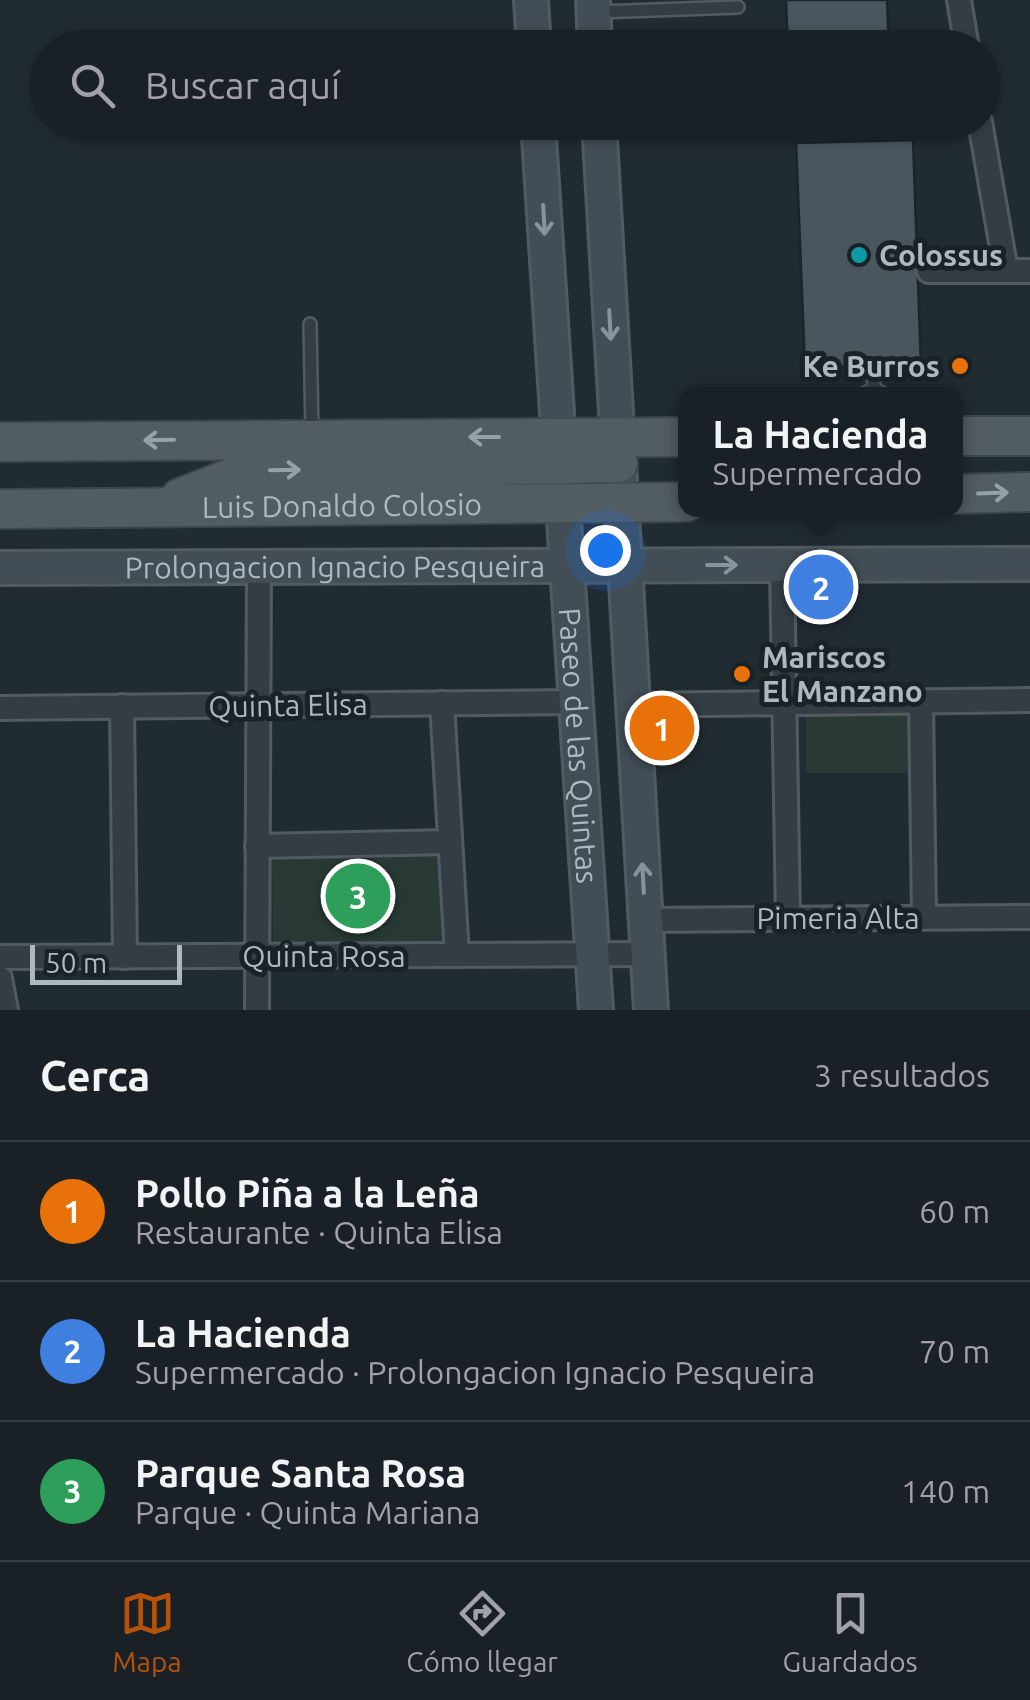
<!DOCTYPE html>
<html lang="es">
<head>
<meta charset="utf-8">
<style>
	:root { --surface:#192026; --page:#22282e; --text:#f1f3f6; --muted:#9fa3a7; --line:#373e43; --accent:#b45309 }
	body { margin:0; font-family:Ubuntu,sans-serif; background:var(--page); color:var(--text) }
	.scale { position:absolute; left:30px; bottom:25px; width:152px; box-sizing:border-box; padding-left:10px; border:5px solid #aeb8c0; border-top:0; font-size:28px; line-height:35px; white-space:nowrap; color:#aeb8c0; -webkit-text-stroke:8px #192227; paint-order:stroke }
	.you { position:absolute; left:605px; top:550px; width:35px; height:35px; margin:-25px; border:8px solid #fff; border-radius:50%; background:#1a73e8; box-shadow:0 0 0 15px #1a73e833 }
	.badge { display:grid; place-items:center; width:65px; height:65px; border-radius:50%; background:var(--accent); color:#fff; font-size:32px; font-weight:700 }
	.pin { position:absolute; translate:-50% -50%; border:5px solid #fff; box-shadow:0 2px 10px #0006 }
	.popup { position:absolute; left:678px; top:387px; width:285px; height:130px; box-sizing:border-box; display:grid; place-content:center; border-radius:20px; background:var(--surface); filter:drop-shadow(0 2px 8px #0005); font-size:32px; white-space:nowrap; color:var(--muted) }
	.popup b { font-size:38px; color:var(--text) }
	.popup::after { content:''; position:absolute; left:50%; top:100%; margin-left:-20px; border:20px solid transparent; border-top-color:var(--surface) }
	.list { margin:0; padding:0; list-style:none }
	h2 { display:flex; justify-content:space-between; align-items:center; height:130px; margin:0; padding:0 40px; font-size:42px }
	h2 small { font-size:32px; font-weight:400; color:var(--muted) }
	.list li { display:grid; grid-template-columns:65px 1fr auto; gap:30px; align-items:center; box-sizing:border-box; height:140px; padding:0 40px; border-top:2px solid var(--line) }
	.list b { display:block; font-size:38px; white-space:nowrap }
	.list p { margin:0; font-size:32px; white-space:nowrap; color:var(--muted) }
	.list em { font-size:32px; font-style:normal; color:var(--muted) }
	.icon { flex:none; width:55px; height:55px; fill:none; stroke:currentColor; stroke-width:2; stroke-linecap:round; stroke-linejoin:round }
	.map { position:relative; flex:none; width:1030px; height:1010px; overflow:hidden }
	.search { position:absolute; background:var(--surface); box-shadow:0 2px 8px #0004; left:30px; right:30px; top:30px; height:110px; display:flex; align-items:center; gap:25px; box-sizing:border-box; padding:0 35px; border-radius:55px; color:var(--muted); font-size:38px }
	.sheet { height:550px; background:var(--surface) }
	nav { display:flex; justify-content:space-around; align-items:center; box-sizing:border-box; height:140px; border-top:2px solid var(--line); background:var(--surface); font-size:28px; color:var(--muted) }
	nav a { display:grid; justify-items:center; gap:5px }
	nav .on { color:var(--accent) }
	.map>svg:first-child { display:block }
	.green { fill:#293a36 }
	.building { fill:#49565e; stroke:#1b242a; stroke-width:2.5 }
	.lines { fill:none; stroke-linecap:round; stroke-linejoin:round }
	.lane-casing { stroke:#515b61; stroke-width:16 }
	.street-casing { stroke:#515b61; stroke-width:28 }
	.secondary-casing { stroke:#515b61; stroke-width:38 }
	.primary-casing { stroke:#3d464d; stroke-width:42 }
	.lane { stroke:#343d43; stroke-width:11 }
	.street { stroke:#343d43; stroke-width:22 }
	.secondary { stroke:#424d56; stroke-width:32 }
	.primary { stroke:#525c63; stroke-width:38 }
	.oneway { stroke:#88939b }
	.oneway2 { stroke:#97a1a9 }
	.culture-dot { fill:#0f9aa8; stroke:#192227; stroke-width:4 }
	.food-dot { fill:#e8710a; stroke:#192227; stroke-width:4 }
	.labels { text-anchor:middle; dominant-baseline:central; stroke-width:10; stroke-linejoin:round; paint-order:stroke }
	.poi-label { font-size:30px; font-weight:bold; fill:#aeb8c0; stroke:#192227; text-anchor:start }
	.street-label { font-size:30px; fill:#aeb8c0; stroke:#192227 }
</style>
</head>
<body>
<div class="map">
<svg width="1030" height="1010" viewBox="0 0 1030 1010">
	<rect width="100%" height="100%" fill="#212b32"/>
	<g class="green">
		<rect x="806" y="715" width="103" height="58"/>
		<polygon points="442,849 443,941 273,943 272,851"/>
	</g>
	<g class="building">
		<polygon points="786,0 887,0 889,48 788,48"/>
		<polygon points="793,122 891,122 891,124 793,128"/>
		<polygon points="913,140 921,367 805,367 796,143"/>
	</g>
	<g class="lines">
		<defs>
			<g id="lane">
				<polyline points="598,12 738,7"/>
				<polyline points="310,324 312,434"/>
				<polyline points="873,371 874,388"/>
				<polyline points="864,394 874,388 883,394"/>
			</g>
			<g id="street">
				<polyline points="959,0 967,48"/>
				<polyline points="980,122 1006,271"/>
				<polyline points="929,271 1030,271"/>
				<polyline points="782,565 788,918"/>
				<polyline points="921,702 924,917"/>
				<polyline points="442,703 457,955"/>
				<polyline points="633,705 1030,700"/>
				<polyline points="122,706 125,957"/>
				<polyline points="0,708 575,702"/>
				<polyline points="257,846 450,842"/>
				<polyline points="646,920 1030,917"/>
				<polyline points="0,957 648,954"/>
				<polyline points="0,978 6,1010"/>
				<polyline points="257,1010 259,566"/>
			</g>
			<g id="secondary">
				<polyline points="531,0 534,48"/>
				<polyline points="593,0 595,48"/>
				<path id="s1" d="M538,122L596,1010"/>
				<polyline points="599,122 651,1010"/>
				<path id="s2" d="M0,568L1030,564"/>
			</g>
			<g id="primary">
				<polyline points="956,436 1030,436"/>
				<polyline points="0,442 686,437"/>
				<polyline points="956,494 1030,492"/>
				<polyline points="180,498 241,474 259,471 618,463"/>
				<path id="s3" d="M0,509L686,502"/>
			</g>
		</defs>
		<use href="#lane" class="lane-casing"/>
		<use href="#street" class="street-casing"/>
		<use href="#secondary" class="secondary-casing"/>
		<use href="#primary" class="primary-casing"/>
		<use href="#lane" class="lane"/>
		<use href="#street" class="street"/>
		<use href="#secondary" class="secondary"/>
		<use href="#primary" class="primary"/>
	</g>
	<defs><path id="oneway-shaft" d="M-6 0H5M1.5-3L5.5 0L1.5 3" fill="none" stroke-width="1.6" stroke-linecap="round" stroke-linejoin="round" transform="scale(2.5)"/></defs>
	<g class="oneway">
		<use href="#oneway-shaft" transform="translate(544 220) rotate(87)"/>
		<use href="#oneway-shaft" transform="translate(610 325) rotate(87)"/>
		<use href="#oneway-shaft" transform="translate(722 565)"/>
		<use href="#oneway-shaft" transform="translate(643 878) rotate(-93)"/>
	</g>
	<g class="oneway2">
		<use href="#oneway-shaft" transform="translate(484 437) rotate(180)"/>
		<use href="#oneway-shaft" transform="translate(159 440) rotate(179)"/>
		<use href="#oneway-shaft" transform="translate(285 470) rotate(-1)"/>
		<use href="#oneway-shaft" transform="translate(993 493) rotate(-2)"/>
	</g>
	<circle class="culture-dot" cx="859" cy="255" r="10"/>
	<g class="food-dot">
		<circle cx="960" cy="366" r="10"/>
		<circle cx="742" cy="674" r="10"/>
	</g>
	<g class="labels">
		<g class="poi-label">
			<text x="879" y="255">Colossus</text>
			<text x="940" y="366" text-anchor="end">Ke Burros</text>
			<text x="762" y="657">Mariscos<tspan x="762" dy="34">El Manzano</tspan></text>
		</g>
		<g class="street-label">
			<text stroke="none"><textPath href="#s3" startOffset="342">Luis Donaldo Colosio</textPath></text>
			<text stroke="none"><textPath href="#s2" startOffset="335">Prolongacion Ignacio Pesqueira</textPath></text>
			<text transform="translate(288 705) rotate(-1)">Quinta Elisa</text>
			<text stroke="none"><textPath href="#s1" startOffset="625">Paseo de las Quintas</textPath></text>
			<text x="838" y="918">Pimeria Alta</text>
			<text x="324" y="956">Quinta Rosa</text>
		</g>
	</g>
</svg>
<div class="scale">50 m</div>
<div class="you"></div>
<div class="pin badge" style="left:662px;top:728px;background:#e8710a">1</div>
<div class="pin badge" style="left:821px;top:587px;background:#3f7fe0">2</div>
<div class="popup"><b>La Hacienda</b>Supermercado</div>
<div class="pin badge" style="left:358px;top:896px;background:#2e9e5b">3</div>
<div class="search"><svg class="icon" aria-label="search" viewBox="0 0 24 24"><circle cx="10" cy="10" r="6"/><path d="M15 15l6 6"/></svg>Buscar aquí</div>
</div>
<section class="sheet">
<h2>Cerca<small>3 resultados</small></h2>
<ul class="list">
<li><span class="badge" style="background:#e8710a">1</span><div><b>Pollo Piña a la Leña</b><p>Restaurante · Quinta Elisa</p></div><em>60 m</em></li>
<li><span class="badge" style="background:#3f7fe0">2</span><div><b>La Hacienda</b><p>Supermercado · Prolongacion Ignacio Pesqueira</p></div><em>70 m</em></li>
<li><span class="badge" style="background:#2e9e5b">3</span><div><b>Parque Santa Rosa</b><p>Parque · Quinta Mariana</p></div><em>140 m</em></li>
</ul>
</section>
<nav>
<a class="on"><svg class="icon" aria-label="map" viewBox="0 0 24 24"><path d="M3 6l6-2 6 2 6-2v14l-6 2-6-2-6 2zM9 4v14M15 6v14"/></svg>Mapa</a>
<a><svg class="icon" aria-label="directions" viewBox="0 0 24 24"><path d="M12 3l9 9-9 9-9-9zM9 14v-3h6M13 9l2 2-2 2"/></svg>Cómo llegar</a>
<a><svg class="icon" aria-label="saved" viewBox="0 0 24 24"><path d="M7 4h10v16l-5-4-5 4z"/></svg>Guardados</a>
</nav>
</body>
</html>
